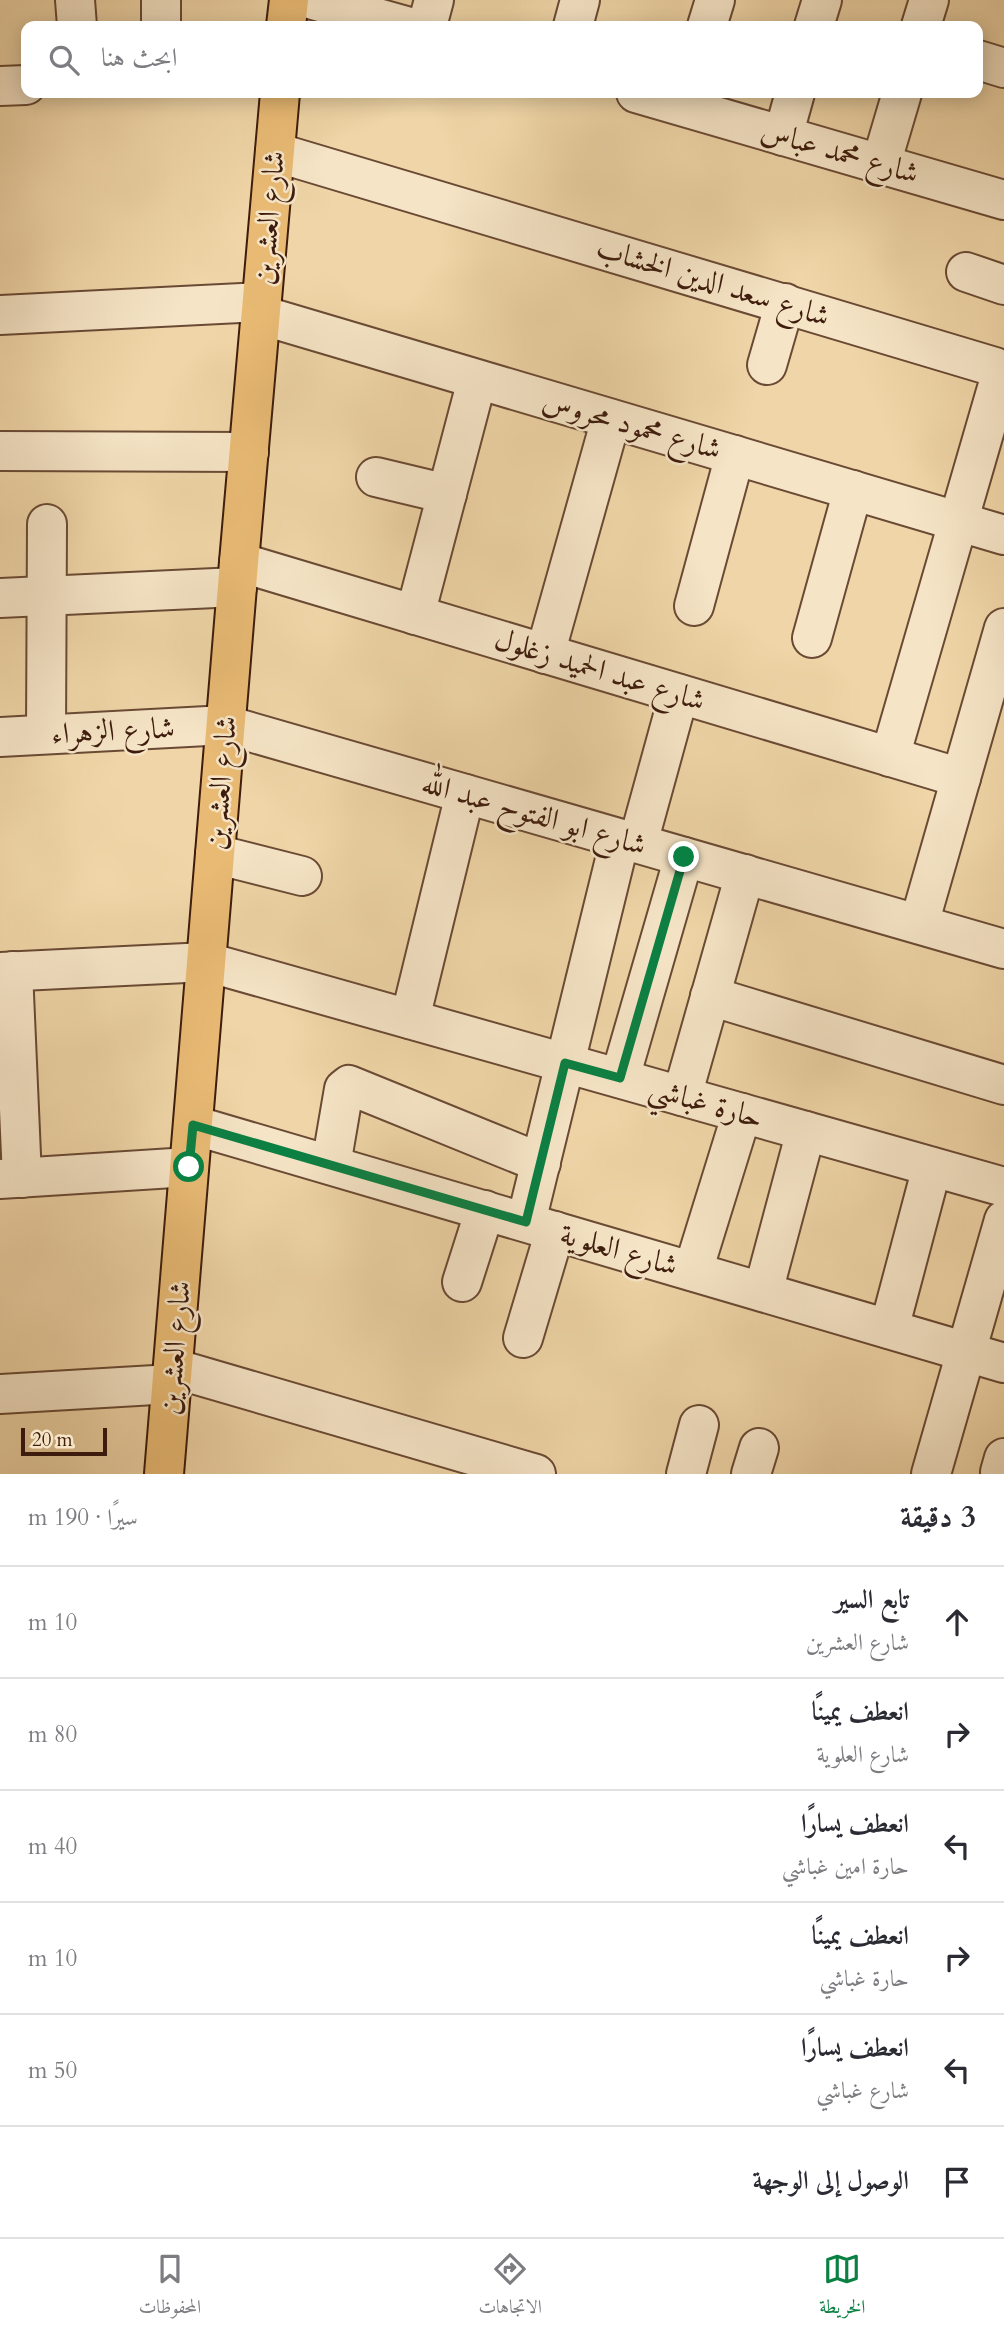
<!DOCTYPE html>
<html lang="ar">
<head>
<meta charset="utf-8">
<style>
	:root { --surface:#fff; --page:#f2f2f3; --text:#2b2b33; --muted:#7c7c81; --line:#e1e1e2; --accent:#0b8043 }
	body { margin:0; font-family:Cardo,Amiri,serif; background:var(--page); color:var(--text); direction:rtl }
	.scale { position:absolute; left:21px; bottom:18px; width:86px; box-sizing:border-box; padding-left:7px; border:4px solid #3e1c0d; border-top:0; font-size:19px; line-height:24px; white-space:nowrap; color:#3e1c0d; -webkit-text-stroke:5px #f5e4c6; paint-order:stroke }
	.stop { position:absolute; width:21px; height:21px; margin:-16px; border:5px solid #0b8043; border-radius:50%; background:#fff }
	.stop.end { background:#0b8043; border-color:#fff; box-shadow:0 2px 7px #0008 }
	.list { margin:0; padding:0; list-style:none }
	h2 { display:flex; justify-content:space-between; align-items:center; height:91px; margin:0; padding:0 28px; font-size:30px }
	h2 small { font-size:23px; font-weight:400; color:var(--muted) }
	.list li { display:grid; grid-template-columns:46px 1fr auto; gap:21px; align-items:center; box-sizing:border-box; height:112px; padding:0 28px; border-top:2px solid var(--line) }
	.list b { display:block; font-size:26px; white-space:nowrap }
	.list p { margin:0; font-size:23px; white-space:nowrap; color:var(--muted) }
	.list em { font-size:23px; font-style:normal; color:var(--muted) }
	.icon { flex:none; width:38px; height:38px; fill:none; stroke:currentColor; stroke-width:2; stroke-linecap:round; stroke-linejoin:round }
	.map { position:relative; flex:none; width:1004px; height:1474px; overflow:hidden; direction:ltr }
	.search { position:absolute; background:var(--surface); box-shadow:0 4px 18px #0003; left:21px; right:21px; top:21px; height:77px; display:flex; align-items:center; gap:18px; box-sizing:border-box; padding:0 24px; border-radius:14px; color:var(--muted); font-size:26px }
	.sheet { height:763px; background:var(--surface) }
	nav { display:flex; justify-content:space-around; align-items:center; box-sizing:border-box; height:98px; border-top:2px solid var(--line); background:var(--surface); font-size:19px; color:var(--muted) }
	nav a { display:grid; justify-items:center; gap:4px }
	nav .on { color:var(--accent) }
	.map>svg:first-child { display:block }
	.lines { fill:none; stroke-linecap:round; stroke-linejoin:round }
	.minor-casing { stroke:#6a4a34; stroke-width:42 }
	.major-casing { stroke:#3e1c0d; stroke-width:42 }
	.minor { stroke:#f5e4c6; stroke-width:38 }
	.major { stroke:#e8ba74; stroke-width:38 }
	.route { stroke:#0b8043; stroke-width:9 }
	.labels { text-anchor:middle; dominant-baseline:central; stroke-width:5; stroke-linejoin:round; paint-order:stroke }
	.street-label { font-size:30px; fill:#3e1c0d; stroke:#f5e4c6 }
</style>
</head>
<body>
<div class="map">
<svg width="1004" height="1474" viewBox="0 0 1004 1474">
	<rect width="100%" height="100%" fill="#efd5a7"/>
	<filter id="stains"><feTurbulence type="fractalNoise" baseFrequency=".00286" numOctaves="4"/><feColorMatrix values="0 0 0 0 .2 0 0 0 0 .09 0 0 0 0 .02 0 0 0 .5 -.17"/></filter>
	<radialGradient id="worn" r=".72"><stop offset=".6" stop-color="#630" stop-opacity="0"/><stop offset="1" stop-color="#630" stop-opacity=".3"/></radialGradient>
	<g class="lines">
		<defs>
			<g id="minor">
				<polyline points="75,0 77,26"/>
				<polyline points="161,0 161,26"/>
				<polyline points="313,0 406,26"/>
				<polyline points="427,26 434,0"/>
				<polyline points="573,26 580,0"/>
				<polyline points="707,26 715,0"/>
				<polyline points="814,26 822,0"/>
				<polyline points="921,26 929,0"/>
				<polyline points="978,60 1004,68"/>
				<polyline points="0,86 26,85"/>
				<polyline points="636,93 1004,200"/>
				<polyline points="783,136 795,93"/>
				<polyline points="275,152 995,367 1000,373 999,381 890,757"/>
				<polyline points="881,164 902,93"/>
				<polyline points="966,272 1004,285"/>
				<polyline points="0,315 262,302"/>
				<polyline points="261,315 1004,535"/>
				<polyline points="767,365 785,303"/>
				<polyline points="0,451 249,452"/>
				<polyline points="376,477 447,494"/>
				<polyline points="239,562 961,778"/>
				<polyline points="0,598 237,587"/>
				<polyline points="694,606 735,455"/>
				<polyline points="415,615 477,380"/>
				<polyline points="812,638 853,490"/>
				<polyline points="545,654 611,419"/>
				<polyline points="46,734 47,524"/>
				<polyline points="0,737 226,725 1004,949"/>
				<polyline points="638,843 679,694"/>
				<polyline points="215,854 302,876"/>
				<polyline points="919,924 1004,628"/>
				<polyline points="13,971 22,1178"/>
				<polyline points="0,972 207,962 1004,1187"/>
				<polyline points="710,996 1004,1085"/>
				<polyline points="410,1019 465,794"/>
				<polyline points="620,1078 684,857"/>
				<polyline points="682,1096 745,874"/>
				<polyline points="193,1125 1004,1363"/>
				<polyline points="331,1165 344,1089 349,1085 541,1163"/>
				<polyline points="0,1179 189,1167"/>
				<polyline points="526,1222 620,839"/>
				<polyline points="693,1271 742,1113"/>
				<polyline points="462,1282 485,1210"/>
				<polyline points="763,1292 806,1131"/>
				<polyline points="889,1329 932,1167"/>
				<polyline points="523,1338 555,1231"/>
				<polyline points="173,1368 536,1474"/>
				<polyline points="0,1394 172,1384"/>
				<polyline points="1000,1472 1004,1458"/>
				<polyline points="686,1474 699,1425"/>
				<polyline points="751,1474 759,1448"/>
				<polyline points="931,1474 1004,1220"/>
			</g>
			<g id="major">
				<polyline points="286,26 289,0"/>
				<polyline points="164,1474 239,562 280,93"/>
			</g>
		</defs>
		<use href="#minor" class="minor-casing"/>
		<use href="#major" class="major-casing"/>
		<use href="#minor" class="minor"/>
		<use href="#major" class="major"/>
	</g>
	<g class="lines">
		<polyline class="route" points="189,1167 193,1125 526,1222 565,1063 620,1078 684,857"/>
	</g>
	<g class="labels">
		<g class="street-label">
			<text transform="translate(840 152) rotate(16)">شارع محمد عباس</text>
			<text transform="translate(269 218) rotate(-85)">شارع العشرين</text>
			<text transform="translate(713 282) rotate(17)">شارع سعد الدين الخشاب</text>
			<text transform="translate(632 425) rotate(16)">شارع محمود محروس</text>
			<text transform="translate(600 670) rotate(17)">شارع عبد الحميد زغلول</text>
			<text transform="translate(113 731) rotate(-3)">شارع الزهراء</text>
			<text transform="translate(221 783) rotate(-85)">شارع العشرين</text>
			<text transform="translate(534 814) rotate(16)">شارع ابو الفتوح عبد الله</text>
			<text transform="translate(706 1103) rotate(16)">حارة غباشي</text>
			<text transform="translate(619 1250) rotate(16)">شارع العلوية</text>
			<text transform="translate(175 1348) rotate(-85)">شارع العشرين</text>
		</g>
	</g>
	<rect width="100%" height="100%" filter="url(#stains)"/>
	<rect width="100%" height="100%" fill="url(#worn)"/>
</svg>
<div class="scale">20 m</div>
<div class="stop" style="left:189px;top:1167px"></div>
<div class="stop end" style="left:684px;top:857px"></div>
<div class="search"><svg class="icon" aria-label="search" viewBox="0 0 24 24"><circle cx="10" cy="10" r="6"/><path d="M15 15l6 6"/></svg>ابحث هنا</div>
</div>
<section class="sheet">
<h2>3 دقيقة<small>سيرًا · 190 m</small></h2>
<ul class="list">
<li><svg class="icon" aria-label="ahead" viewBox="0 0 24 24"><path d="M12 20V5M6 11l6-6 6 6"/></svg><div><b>تابع السير</b><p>شارع العشرين</p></div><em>10 m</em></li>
<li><svg class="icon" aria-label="right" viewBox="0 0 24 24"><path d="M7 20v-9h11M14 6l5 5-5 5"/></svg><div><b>انعطف يمينًا</b><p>شارع العلوية</p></div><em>80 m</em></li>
<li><svg class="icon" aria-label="left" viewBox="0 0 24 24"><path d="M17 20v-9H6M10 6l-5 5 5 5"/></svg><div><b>انعطف يسارًا</b><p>حارة امين غباشي</p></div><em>40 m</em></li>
<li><svg class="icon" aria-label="right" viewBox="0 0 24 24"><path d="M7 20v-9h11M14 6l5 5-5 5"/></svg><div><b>انعطف يمينًا</b><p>حارة غباشي</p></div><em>10 m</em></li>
<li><svg class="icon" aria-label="left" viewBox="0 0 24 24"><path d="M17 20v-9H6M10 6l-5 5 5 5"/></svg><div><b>انعطف يسارًا</b><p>شارع غباشي</p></div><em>50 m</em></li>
<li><svg class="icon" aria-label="arrive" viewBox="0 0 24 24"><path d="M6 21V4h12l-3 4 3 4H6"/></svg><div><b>الوصول إلى الوجهة</b></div></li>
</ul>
</section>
<nav>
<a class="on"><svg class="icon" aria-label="map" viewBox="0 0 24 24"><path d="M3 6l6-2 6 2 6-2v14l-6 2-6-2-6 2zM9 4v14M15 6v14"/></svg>الخريطة</a>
<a><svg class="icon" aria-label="directions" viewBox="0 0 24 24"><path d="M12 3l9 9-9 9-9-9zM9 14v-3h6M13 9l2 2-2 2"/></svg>الاتجاهات</a>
<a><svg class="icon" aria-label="saved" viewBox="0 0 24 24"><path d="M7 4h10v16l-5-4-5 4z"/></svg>المحفوظات</a>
</nav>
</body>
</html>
